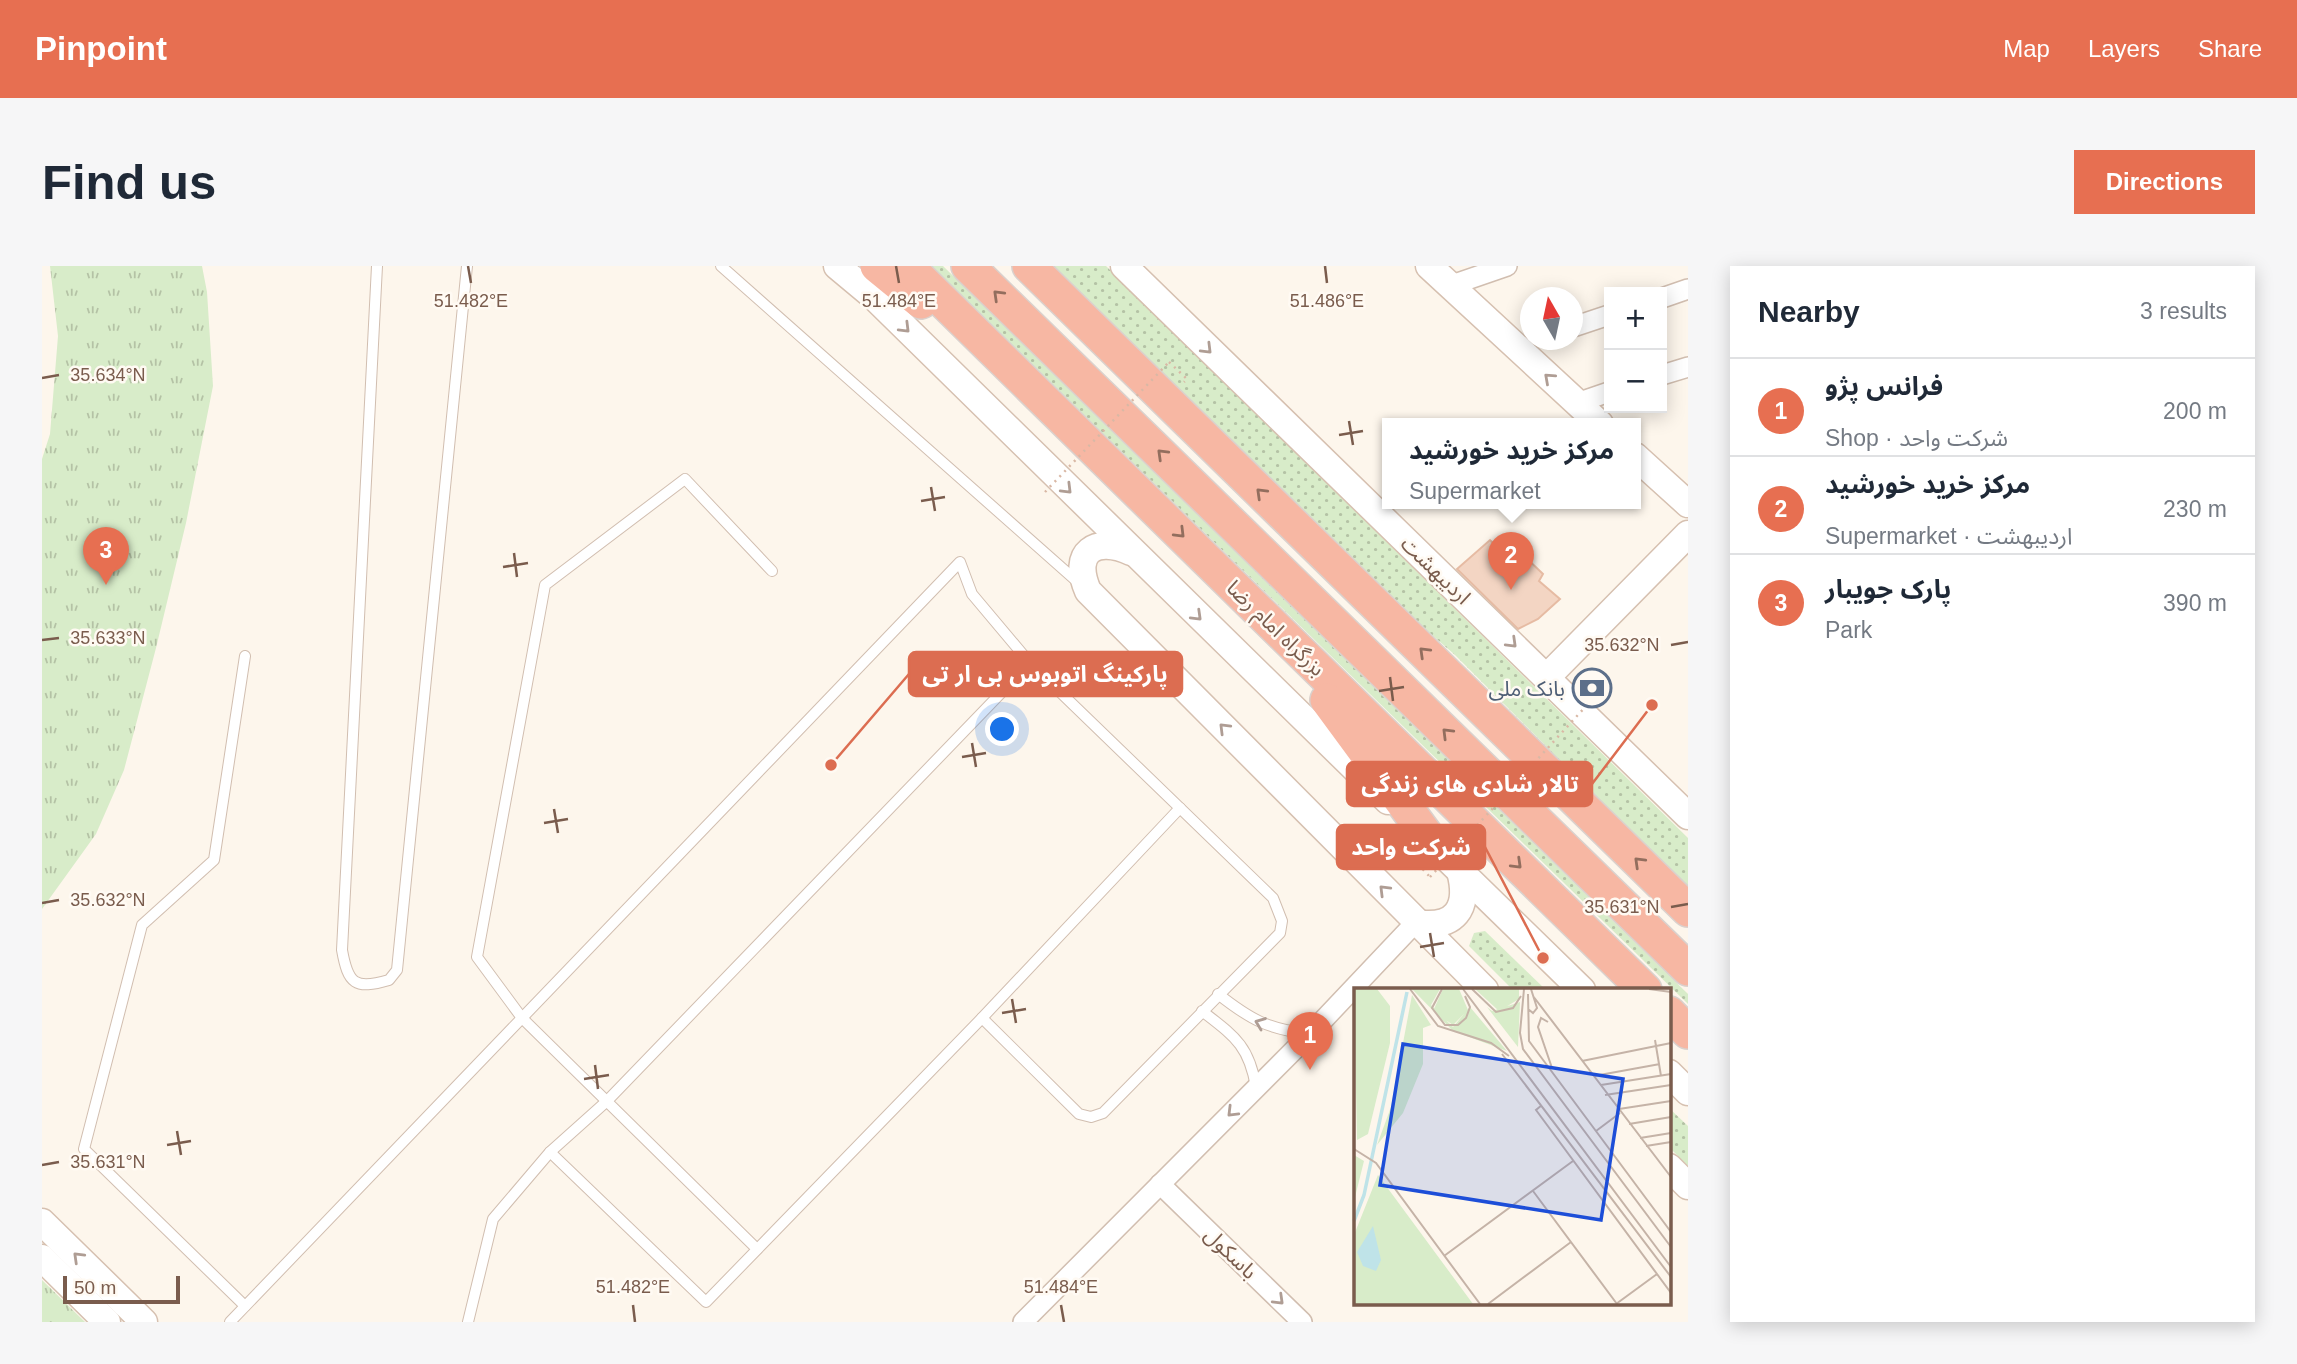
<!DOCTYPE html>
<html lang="en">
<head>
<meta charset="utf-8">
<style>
	:root { --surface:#fff; --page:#f6f6f7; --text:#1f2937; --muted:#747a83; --line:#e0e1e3; --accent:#e76f51 }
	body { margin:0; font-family:Helvetica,"Noto Sans Arabic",sans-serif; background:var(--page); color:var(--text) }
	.controls { position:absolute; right:21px; top:21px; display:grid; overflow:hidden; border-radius:0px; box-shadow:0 4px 18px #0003 }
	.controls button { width:63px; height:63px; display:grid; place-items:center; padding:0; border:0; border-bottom:2px solid var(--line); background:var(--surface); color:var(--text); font:35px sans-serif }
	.compass { position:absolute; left:1478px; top:21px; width:63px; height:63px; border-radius:50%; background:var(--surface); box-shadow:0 4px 18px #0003; rotate:351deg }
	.scale { position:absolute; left:21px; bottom:18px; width:117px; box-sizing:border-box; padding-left:7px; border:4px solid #7a5c4d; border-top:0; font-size:19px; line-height:24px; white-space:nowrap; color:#7a5c4d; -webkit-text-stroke:5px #fffaf3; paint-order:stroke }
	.you { position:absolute; left:961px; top:464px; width:24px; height:24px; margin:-18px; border:5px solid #fff; border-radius:50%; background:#1a73e8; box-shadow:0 0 0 10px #1a73e833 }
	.badge { display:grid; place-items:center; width:46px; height:46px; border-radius:50%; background:var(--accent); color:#fff; font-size:23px; font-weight:700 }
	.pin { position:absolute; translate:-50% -58px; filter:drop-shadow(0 2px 4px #0008) }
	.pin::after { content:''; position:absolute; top:37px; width:24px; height:21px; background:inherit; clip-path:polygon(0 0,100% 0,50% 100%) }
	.popup { position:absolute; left:1340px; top:152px; width:259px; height:91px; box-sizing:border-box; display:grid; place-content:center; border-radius:0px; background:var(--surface); filter:drop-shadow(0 2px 5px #0005); font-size:23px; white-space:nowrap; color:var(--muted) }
	.popup b { font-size:26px; color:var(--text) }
	.popup::after { content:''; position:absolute; left:50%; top:100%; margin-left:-14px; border:14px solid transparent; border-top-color:var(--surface) }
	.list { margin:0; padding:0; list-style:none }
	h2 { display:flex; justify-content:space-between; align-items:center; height:91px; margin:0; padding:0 28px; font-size:30px }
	h2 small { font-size:23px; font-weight:400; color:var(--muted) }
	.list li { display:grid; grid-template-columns:46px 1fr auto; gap:21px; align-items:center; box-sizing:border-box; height:98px; padding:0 28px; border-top:2px solid var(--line) }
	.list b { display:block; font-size:26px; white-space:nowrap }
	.list p { margin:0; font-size:23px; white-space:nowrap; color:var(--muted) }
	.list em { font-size:23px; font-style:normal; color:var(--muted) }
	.map { position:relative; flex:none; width:1646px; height:1056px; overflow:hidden; border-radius:0px }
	header { display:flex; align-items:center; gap:42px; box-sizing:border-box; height:98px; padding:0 35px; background:var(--accent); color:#fff }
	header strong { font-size:33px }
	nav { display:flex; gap:38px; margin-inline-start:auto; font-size:24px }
	.intro { display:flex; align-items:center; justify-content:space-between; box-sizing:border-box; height:168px; padding:0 42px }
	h1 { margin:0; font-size:49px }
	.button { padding:18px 32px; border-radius:0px; background:var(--accent); color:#fff; font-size:24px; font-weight:700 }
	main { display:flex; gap:42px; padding:0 42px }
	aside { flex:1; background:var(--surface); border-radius:0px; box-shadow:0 4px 18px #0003 }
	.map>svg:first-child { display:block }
	.grass { fill:url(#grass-dots) }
	.park { fill:url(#park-tufts) }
	.building { fill:#f3d5c3; stroke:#e6bba3; stroke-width:2 }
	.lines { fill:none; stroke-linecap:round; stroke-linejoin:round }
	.lane-casing { stroke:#d1beb0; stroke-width:12 }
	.street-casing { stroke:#d1beb0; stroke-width:22 }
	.secondary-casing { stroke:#d6c0b0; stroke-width:29 }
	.highway-casing { stroke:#dad1cd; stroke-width:36 }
	.path { stroke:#d9b8a5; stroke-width:2.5; stroke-dasharray:2 5; stroke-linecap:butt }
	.lane { stroke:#fff; stroke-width:10 }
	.street { stroke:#fff; stroke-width:19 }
	.secondary { stroke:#fff; stroke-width:26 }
	.highway { stroke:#f7b7a3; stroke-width:33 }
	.path-bridge { stroke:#d9b8a5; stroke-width:2.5; stroke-dasharray:2 5; stroke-linecap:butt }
	.oneway { stroke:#936e5e }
	.oneway2 { stroke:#af9d94 }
	.ticks { fill:none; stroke:#7a5c4d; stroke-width:2.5 }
	.labels { text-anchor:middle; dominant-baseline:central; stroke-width:5; stroke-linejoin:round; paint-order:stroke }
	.street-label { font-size:21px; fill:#7a5c4d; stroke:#fffaf3 }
	.service-label { font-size:21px; fill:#4e5e75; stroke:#fffaf3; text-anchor:end }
	.inset-river { fill:none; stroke:#bfe3e8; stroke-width:3.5 }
	.inset-road { fill:none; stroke:#c5b3a7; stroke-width:2 }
	.view { fill:#1d4ed8; fill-opacity:0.15; stroke:#1d4ed8; stroke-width:3.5 }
	.inset-edge { fill:none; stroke:#7a5c4d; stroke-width:3.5 }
	.ticks-label { font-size:18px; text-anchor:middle; fill:#7a5c4d; stroke:#fffaf3; stroke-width:5; stroke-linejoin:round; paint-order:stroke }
	.leader { fill:none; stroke:#dc6d51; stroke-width:2.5 }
	.callout-dot { fill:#dc6d51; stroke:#fffaf3; stroke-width:2.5 }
	.callout { fill:#dc6d51; stroke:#dc6d51; stroke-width:2.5 }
	.callout-label { font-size:23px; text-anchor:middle; font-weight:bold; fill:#fff }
</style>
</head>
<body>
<header>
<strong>Pinpoint</strong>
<nav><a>Map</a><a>Layers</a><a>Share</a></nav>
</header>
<div class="intro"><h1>Find us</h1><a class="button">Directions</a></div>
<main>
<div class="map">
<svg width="1646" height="1056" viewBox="0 0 1646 1056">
	<defs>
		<pattern id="grass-dots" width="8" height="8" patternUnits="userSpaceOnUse" patternTransform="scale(1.75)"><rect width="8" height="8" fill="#d8ecc9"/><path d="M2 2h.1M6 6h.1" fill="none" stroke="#b4c2a5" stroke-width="1.8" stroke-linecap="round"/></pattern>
		<pattern id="park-tufts" width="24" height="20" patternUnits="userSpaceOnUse" patternTransform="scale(1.75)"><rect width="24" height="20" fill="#d8ecc9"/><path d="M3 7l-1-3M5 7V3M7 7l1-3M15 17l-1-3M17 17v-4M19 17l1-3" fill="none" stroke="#b4c2a5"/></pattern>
	</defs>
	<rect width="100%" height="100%" fill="#fdf6ec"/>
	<g class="grass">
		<polygon points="889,0 901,0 1646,728 1646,738"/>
		<polygon points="1002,0 1064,0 1646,572 1646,632 1506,490 1504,480 1413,389 1293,284"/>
		<polygon points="1443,665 1503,723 1470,723 1427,680 1432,667"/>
		<polygon points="1627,842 1646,860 1646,900 1627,881"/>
	</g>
	<g class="park">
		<polygon points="8,0 160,0 165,26 171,120 144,257 114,382 82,504 54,568 0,643 0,193 8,168 16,70"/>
		<polygon points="0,1014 43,1056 0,1056"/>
	</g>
	<polygon class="building" points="1462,271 1501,308 1497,315 1518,333 1496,353 1476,363 1415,303 1448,274 1455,281"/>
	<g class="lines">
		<defs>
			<g id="lane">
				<path d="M335,0L300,684C306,718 313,724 347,714L355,704L425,0"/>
				<polyline points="679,0 1038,318"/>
				<path d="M1176,728C1209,754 1226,763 1267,768"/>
				<path d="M1160,745C1192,770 1207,779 1214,821"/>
				<polyline points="508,886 664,1036 940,752 1138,542"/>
				<polyline points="715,983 480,752 435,691 503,319 643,213 730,305"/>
				<polyline points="203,1040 42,883 100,659 172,594 203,390"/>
				<polyline points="188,1056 918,296 930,328 988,397 1231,632 1240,655 1238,667 1061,847 1049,851 1037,848 940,752"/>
				<polyline points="426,1056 451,953 508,886 565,835 988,397"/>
			</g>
			<g id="street">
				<polyline points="1407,20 1465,0"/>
				<polyline points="1620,32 1646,23"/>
				<polyline points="1531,61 1567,49"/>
				<polyline points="1620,109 1646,101"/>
				<polyline points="1535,137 1567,126"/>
				<polyline points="1118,918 1260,1056"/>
				<polyline points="981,1056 1268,768 1373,657"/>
			</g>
			<g id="secondary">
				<polyline points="795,0 831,30 1346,535"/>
				<polyline points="1082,0 1646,550"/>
				<polyline points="1387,0 1558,158"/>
				<polyline points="1593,190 1646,238"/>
				<path d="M1089,286C1053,270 1029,286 1046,325L1443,724"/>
				<polyline points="1505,411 1646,268"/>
				<polyline points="1378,566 1540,724"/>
				<path d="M1373,657C1413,663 1428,643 1418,605"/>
				<polyline points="1627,807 1646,826"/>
				<polyline points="1627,901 1646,920"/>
				<polyline points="0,956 102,1056"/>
				<polyline points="0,992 65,1056"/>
			</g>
			<g id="highway">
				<polyline points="835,0 879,36"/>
				<polyline points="865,0 1603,724"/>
				<polyline points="926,0 1646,703"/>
				<polyline points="987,0 1646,644"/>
				<polyline points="1285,434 1391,578"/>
				<polyline points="1627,747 1646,766"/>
			</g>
		</defs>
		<use href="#lane" class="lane-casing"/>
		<use href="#street" class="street-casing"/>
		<use href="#secondary" class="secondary-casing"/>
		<use href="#highway" class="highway-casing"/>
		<g class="path">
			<polyline points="1127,96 1145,113 1142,116"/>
			<polyline points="1376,598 1388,611"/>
		</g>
		<use href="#lane" class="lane"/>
		<use href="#street" class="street"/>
		<use href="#secondary" class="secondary"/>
		<use href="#highway" class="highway"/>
		<g class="path-bridge">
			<polyline points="1003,226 1127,96"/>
			<polyline points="1388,611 1545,439"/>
		</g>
	</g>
	<defs><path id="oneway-chevron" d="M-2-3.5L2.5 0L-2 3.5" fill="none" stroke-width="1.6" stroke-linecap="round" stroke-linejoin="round" transform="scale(1.75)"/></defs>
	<g class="oneway">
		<use href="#oneway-chevron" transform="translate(956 29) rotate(-136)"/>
		<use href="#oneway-chevron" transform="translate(1120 188) rotate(-136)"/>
		<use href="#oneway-chevron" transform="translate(1219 227) rotate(-136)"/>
		<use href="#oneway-chevron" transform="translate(1138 267) rotate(45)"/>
		<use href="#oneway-chevron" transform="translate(1382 386) rotate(-136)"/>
		<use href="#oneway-chevron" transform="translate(1405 467) rotate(-135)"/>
		<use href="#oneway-chevron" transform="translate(1597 596) rotate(-136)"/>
		<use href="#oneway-chevron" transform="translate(1475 598) rotate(44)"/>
	</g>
	<g class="oneway2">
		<use href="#oneway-chevron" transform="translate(863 62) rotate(45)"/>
		<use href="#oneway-chevron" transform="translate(1165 83) rotate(45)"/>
		<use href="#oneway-chevron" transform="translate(1507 112) rotate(-138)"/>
		<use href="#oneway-chevron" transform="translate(1025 223) rotate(45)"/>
		<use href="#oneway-chevron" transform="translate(1155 350) rotate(44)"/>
		<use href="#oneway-chevron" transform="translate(1470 377) rotate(44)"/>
		<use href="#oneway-chevron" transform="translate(1182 462) rotate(-135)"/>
		<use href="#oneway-chevron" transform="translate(1342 624) rotate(-135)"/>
		<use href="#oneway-chevron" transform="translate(1218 757) rotate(-159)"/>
		<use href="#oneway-chevron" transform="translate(1190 846) rotate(135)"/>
		<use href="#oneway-chevron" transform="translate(36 991) rotate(-136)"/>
		<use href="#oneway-chevron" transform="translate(1237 1034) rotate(44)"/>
	</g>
	<path class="ticks" d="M426,0L429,17M854,0L857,17M1283,0L1285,17M0,112L17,109M1307,155L1311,179M1297,169L1321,165M889,221L893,245M879,235L903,231M472,287L475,311M461,301L486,297M0,374L17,372M1629,379L1646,376M1348,411L1351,435M1337,425L1362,421M930,477L934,501M920,491L944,487M512,543L516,567M502,557L526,553M0,637L17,634M1629,641L1646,638M1388,667L1392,691M1378,681L1402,677M970,733L974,757M960,747L984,743M553,799L556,823M542,813L567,809M135,865L139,889M125,879L149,875M0,899L17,896M591,1039L593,1056M1019,1039L1022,1056"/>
	<defs>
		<symbol id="bank-ring" viewBox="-11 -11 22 22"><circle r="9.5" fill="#fffaf3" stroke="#5c6f8a" stroke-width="1.5"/><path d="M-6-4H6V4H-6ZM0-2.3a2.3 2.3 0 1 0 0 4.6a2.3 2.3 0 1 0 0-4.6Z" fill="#5c6f8a"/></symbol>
	</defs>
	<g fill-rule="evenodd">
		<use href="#bank-ring" x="1528" y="400" width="44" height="44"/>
	</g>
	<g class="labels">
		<g class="street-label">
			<text transform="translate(1394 304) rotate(44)">اردیبهشت</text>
			<text transform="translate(1234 362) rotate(44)">بزرگراه امام رضا</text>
			<text transform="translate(1189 987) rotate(44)">باسکول</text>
		</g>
		<g class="service-label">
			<text x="1523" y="422">بانک ملی</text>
		</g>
	</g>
	<g transform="translate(1312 722)">
		<rect width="317" height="317" fill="#fdf6ec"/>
		<path d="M58,1H86L77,17L99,39L116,19L153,63L99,43ZM89,1H105L114,22L99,37L79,23ZM121,1H165V11L145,23ZM166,14L164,59L133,19L138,23Z" fill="#d8ecc9"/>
		<path d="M0,1H23L36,18V55L14,146L3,152ZM58,7L77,37L69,40V76L49,125L23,157L37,119ZM0,167L10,173L0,213ZM24,187L119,316H0V247Z" fill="#d8ecc9"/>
		<path d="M19,238L27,272L22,283L9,278L3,264Z" fill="#bfe3e8"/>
		<path class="inset-river" d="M0,233L10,207L53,4"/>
		<path class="inset-road" d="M56,1L84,38L137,55L155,68M88,1L78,20L91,37H104L112,30L116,19L111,8M109,1L317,279M118,1L142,24L159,20L167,8M170,1L166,45L169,61L317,259M295,1L317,4M174,6L175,53L317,244M179,8L317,189M174,21L179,25L183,20L177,1M194,34L187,30L184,39L198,80M301,52L307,88M148,66L317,289M228,73L317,55M240,88L306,76M247,97L317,86M251,107L317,97M188,117L182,122L317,305M265,121L317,113M275,136L317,129M242,143L266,125M286,150L317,145M292,158L317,154M0,161L22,175L126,316M179,203L263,316M90,268L219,173M134,316L217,254M262,316L303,286"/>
		<path class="view" d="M49,56L269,91L247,232L26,197Z"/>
		<rect width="317" height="317" class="inset-edge"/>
	</g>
	<g class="ticks-label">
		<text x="1285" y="41">51.486°E</text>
		<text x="429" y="41">51.482°E</text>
		<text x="857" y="41">51.484°E</text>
		<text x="66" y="115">35.634°N</text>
		<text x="66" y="378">35.633°N</text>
		<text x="1580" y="385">35.632°N</text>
		<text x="66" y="640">35.632°N</text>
		<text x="1580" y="647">35.631°N</text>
		<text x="66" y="902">35.631°N</text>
		<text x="591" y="1027">51.482°E</text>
		<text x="1019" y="1027">51.484°E</text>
	</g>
	<path class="leader" d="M789 499L867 408M1610 439L1550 518M1501 692L1443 581"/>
	<g class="callout-dot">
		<circle cx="789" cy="499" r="7"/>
		<circle cx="1610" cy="439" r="7"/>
		<circle cx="1501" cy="692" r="7"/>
	</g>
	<g class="callout">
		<rect x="867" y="386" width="273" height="44" rx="7"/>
		<rect x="1305" y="496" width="245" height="44" rx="7"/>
		<rect x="1295" y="559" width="148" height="44" rx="7"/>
	</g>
	<g class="callout-label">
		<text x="1003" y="416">پارکینگ اتوبوس بی ار تی</text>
		<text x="1428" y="526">تالار شادی های زندگی</text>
		<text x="1369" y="589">شرکت واحد</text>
	</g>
</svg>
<div class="controls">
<button>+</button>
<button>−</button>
</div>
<svg class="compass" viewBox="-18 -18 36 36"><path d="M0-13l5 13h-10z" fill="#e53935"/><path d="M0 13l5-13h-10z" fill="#747a83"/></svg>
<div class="scale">50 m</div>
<div class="you"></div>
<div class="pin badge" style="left:1268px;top:804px">1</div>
<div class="pin badge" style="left:1469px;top:324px">2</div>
<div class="popup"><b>مرکز خرید خورشید</b>Supermarket</div>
<div class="pin badge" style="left:64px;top:319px">3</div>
</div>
<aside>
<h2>Nearby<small>3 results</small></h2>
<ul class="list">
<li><span class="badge">1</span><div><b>فرانس پژو</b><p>Shop · شرکت واحد</p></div><em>200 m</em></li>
<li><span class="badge">2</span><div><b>مرکز خرید خورشید</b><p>Supermarket · اردیبهشت</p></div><em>230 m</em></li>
<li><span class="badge">3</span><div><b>پارک جویبار</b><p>Park</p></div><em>390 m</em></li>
</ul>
</aside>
</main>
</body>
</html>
